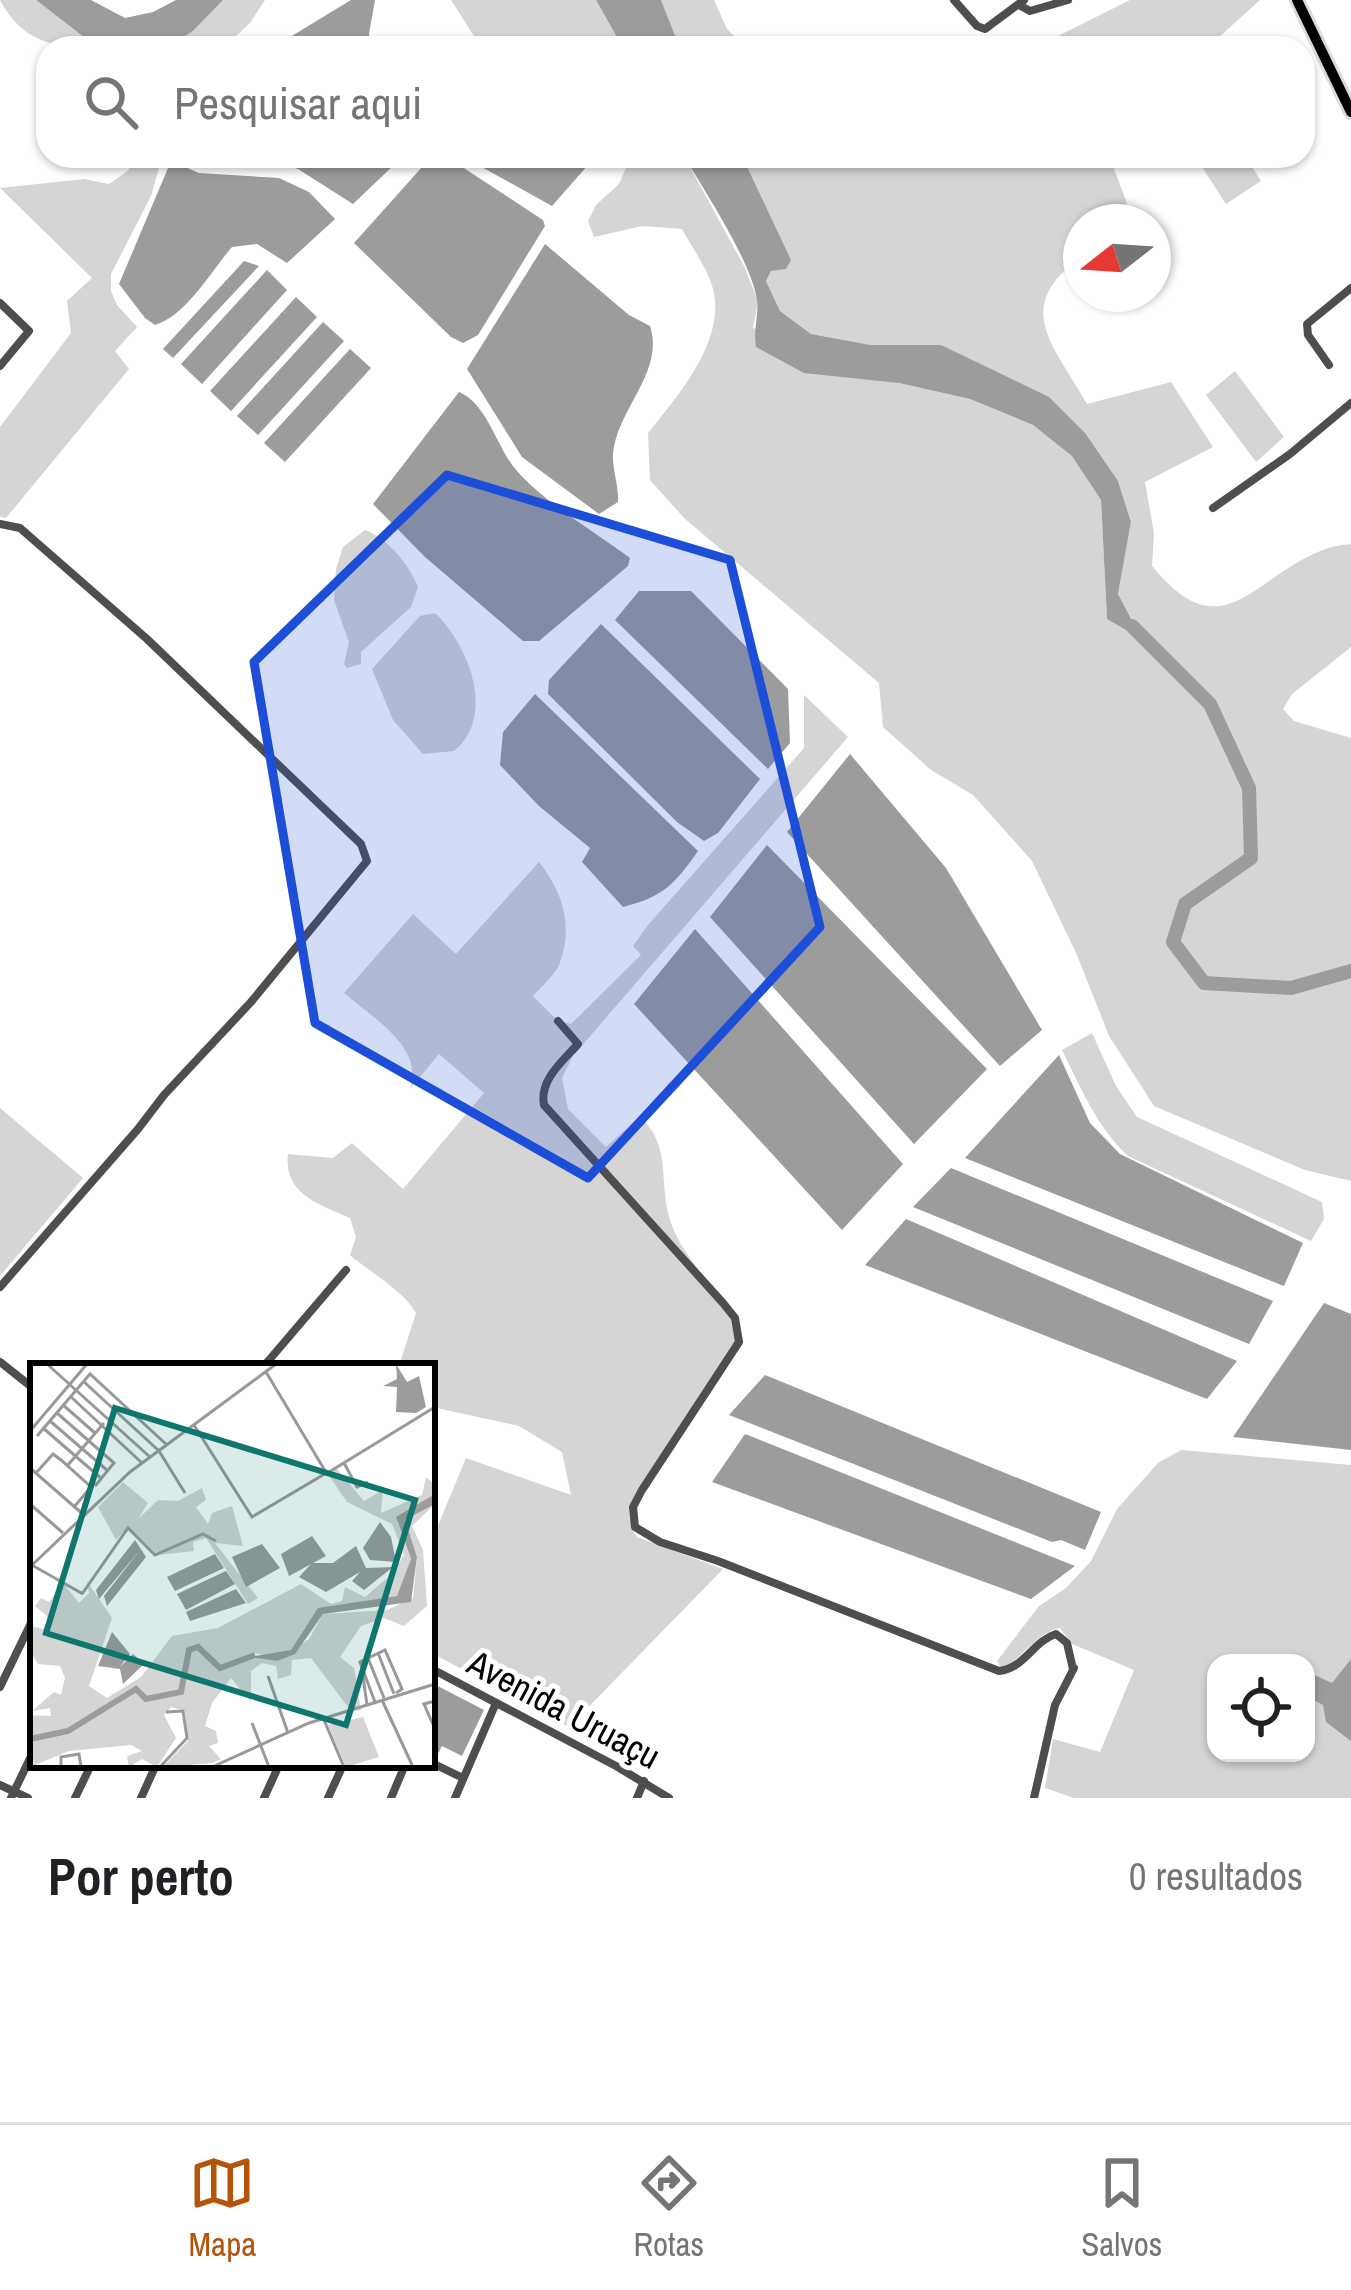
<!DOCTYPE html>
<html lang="pt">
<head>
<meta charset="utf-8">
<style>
	:root { --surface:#fff; --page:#f2f2f2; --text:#202124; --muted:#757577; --line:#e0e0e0; --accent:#b45309 }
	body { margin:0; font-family:"Archivo Narrow",sans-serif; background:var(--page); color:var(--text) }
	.controls { position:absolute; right:36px; bottom:36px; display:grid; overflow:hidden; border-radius:24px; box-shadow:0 3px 9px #0004 }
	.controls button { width:108px; height:108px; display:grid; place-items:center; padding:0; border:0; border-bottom:3px solid var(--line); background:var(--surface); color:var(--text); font:60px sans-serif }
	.compass { position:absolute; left:1063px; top:204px; width:108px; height:108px; border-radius:50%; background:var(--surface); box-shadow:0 3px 9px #0004; rotate:253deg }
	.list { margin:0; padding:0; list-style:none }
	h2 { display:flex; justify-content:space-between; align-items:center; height:156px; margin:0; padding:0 48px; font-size:51px }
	h2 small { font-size:39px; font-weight:400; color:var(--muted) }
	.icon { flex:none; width:66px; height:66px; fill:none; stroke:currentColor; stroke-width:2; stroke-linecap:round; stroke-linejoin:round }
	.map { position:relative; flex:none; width:1351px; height:1798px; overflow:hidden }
	.search { position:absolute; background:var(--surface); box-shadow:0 3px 9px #0004; left:36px; right:36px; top:36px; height:132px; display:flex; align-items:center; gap:30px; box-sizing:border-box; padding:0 42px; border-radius:36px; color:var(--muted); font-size:45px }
	.sheet { height:324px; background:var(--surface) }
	nav { display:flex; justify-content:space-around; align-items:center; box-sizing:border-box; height:168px; border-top:3px solid var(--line); background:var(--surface); font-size:33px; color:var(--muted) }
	nav a { display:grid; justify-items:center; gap:6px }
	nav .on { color:var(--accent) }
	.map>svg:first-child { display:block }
	.green { fill:#d5d5d5; fill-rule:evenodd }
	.water { fill:#9c9c9c }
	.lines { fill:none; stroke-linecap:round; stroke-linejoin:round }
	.river { stroke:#9c9c9c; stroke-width:14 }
	.major-casing { stroke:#dbdbdb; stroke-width:16 }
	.minor { stroke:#4e4e4e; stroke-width:8 }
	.major { stroke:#000; stroke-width:10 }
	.marked { fill:#1d4ed8; fill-opacity:0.2; stroke:#1d4ed8; stroke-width:9; stroke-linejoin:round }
	.labels { text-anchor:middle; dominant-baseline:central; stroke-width:10; stroke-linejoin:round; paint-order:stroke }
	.street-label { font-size:36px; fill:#000; stroke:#fff }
	.inset-river { fill:none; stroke:#9c9c9c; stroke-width:6 }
	.inset-road { fill:none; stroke:#999; stroke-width:3 }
	.view { fill:#0f766e; fill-opacity:0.15; stroke:#0f766e; stroke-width:6 }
	.inset-edge { fill:none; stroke:#000; stroke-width:6 }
</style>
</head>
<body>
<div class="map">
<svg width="1351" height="1798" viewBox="0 0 1351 1798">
	<rect width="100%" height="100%" fill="#fff"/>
	<g class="green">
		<path d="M0,0H36L98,48C54,48 22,42 0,0Z"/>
		<polygon points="223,0 265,0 250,23 223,48 167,48 193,31"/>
		<polygon points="451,0 596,0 623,48 498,48 476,39"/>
		<polygon points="661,0 714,0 727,29 746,48 680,48"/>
		<polygon points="1130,0 1260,0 1207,48 1034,48"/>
		<polygon points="118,156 135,156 131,161 159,168 151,196 111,274 111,291 117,305 137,327 115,351 129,369 6,518 0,517 0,427 71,333 67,301 92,278 0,188 84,179 109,184 129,170 130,161"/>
		<path d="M631,156H684L744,266L758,301L753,328L899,383L970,399L1033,425L1072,455L1101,500L1107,618L1141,636L1118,594L1131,522L1118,481L941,345H871L811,334L780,311L766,281L771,271L790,260L742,156H1121L1114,169L1127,203L1112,222H1081V257C1011,308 1054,345 1087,404L1171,382L1213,447L1145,482L1154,533L1152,566C1223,653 1253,576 1323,550C1331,546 1342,545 1351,544V647L1292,694L1283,709L1294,721L1351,738V1181L1305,1170L1154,1106L1109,1036L1077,955L1032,861L973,795L931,770L883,727L879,683L684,518L650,480L648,433C680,393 732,334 710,280C703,262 691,246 682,229L642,226L594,237L588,221L596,205L619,184Z"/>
		<polygon points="1195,156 1245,156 1261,181 1226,204"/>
		<polygon points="1235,371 1284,437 1256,462 1206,395"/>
		<path d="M365,530C388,539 409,564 418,587L411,607L361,652V664L347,668L344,664L349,642L334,600L336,569L343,547Z"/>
		<path d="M435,613C468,644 497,716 454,751L423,754L393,720L372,669L420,616Z"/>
		<path d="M804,695L848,737L573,1056L562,1078L568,1109L606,1147L639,1117C670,1141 660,1179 668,1213C680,1263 730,1293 739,1342L642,1490L631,1528L637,1537L723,1569L569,1727L432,1653V1540L466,1458L571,1495L562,1452L519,1426L432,1407V1366H399L416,1313C403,1290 371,1273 350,1255L356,1237L350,1218C321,1205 283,1195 288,1154L333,1158L352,1143L403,1189L484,1093L439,1054L410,1089C425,1047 371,1017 344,993L413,914L456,954L539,862C563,892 574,927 559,965C554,976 541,987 533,996L558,1021L571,1024L641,955L633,946L648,925L804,748Z"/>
		<path d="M1092,1033L1116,1086L1137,1117L1322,1202L1324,1219L1311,1241L1128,1156C1096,1126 1081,1088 1062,1050Z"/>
		<polygon points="0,1108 83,1178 0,1276"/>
		<path d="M1181,1450L1351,1465V1798H1074L1045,1788L1053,1739L1100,1752L1134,1670L1072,1644L1060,1628C1036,1633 1024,1657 1002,1669L997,1661L1039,1606L1066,1588L1091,1561L1117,1509L1158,1463ZM1216,1663H1306V1753H1216Z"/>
	</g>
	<g class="water">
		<polygon points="36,0 91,0 125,18 153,12 176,0 223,0 193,31 167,48 98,48"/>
		<polygon points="351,0 375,0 369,34 373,48 272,48"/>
		<polygon points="596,0 661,0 680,48 623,48"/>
		<polygon points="195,156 398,156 395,164 353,204 298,169 274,161"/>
		<polygon points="432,156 450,159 543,220 545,226 478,335 463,343 451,337 354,243"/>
		<polygon points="462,156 596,156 552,206"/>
		<path d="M684,156H742L791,260L786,269L771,271L766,281L780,311L811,334L871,345H941L1049,397L1085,433L1118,481L1131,522L1118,594L1142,639L1107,619L1101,500L1072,456L1033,425L970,399L899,383L804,373L756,347C753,330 759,315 757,300C751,261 705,192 684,156Z"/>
		<path d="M171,161L199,173L279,178L309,192L335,219L287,263L257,244L232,247C212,270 186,316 155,325L145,318L119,284Z"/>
		<path d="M545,244L629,315L650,326C665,372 617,409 613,454C612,469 619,486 618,502L599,514L522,457L467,369Z"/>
		<polygon points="244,261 259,266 173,358 163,349"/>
		<polygon points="267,270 287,290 202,384 181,364"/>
		<polygon points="296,297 317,317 231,411 210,391"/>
		<polygon points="323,322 344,341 258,435 237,416"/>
		<polygon points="350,349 371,368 285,462 264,443"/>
		<path d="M459,392C486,403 496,444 513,466C539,500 597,533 630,558L628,566L539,641H523L425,557L373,504Z"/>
		<polygon points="639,591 691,591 788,689 790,743 768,769 615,620"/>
		<polygon points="601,624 760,779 718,833 704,841 677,822 548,694 549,680"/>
		<path d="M535,694L698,851C675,884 663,897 623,907L582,862L590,848L539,806L500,765L503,732Z"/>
		<polygon points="850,754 946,868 1042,1030 1000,1066 787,832"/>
		<polygon points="767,845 987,1069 914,1144 710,917"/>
		<polygon points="695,929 903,1164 842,1230 634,1004"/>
		<polygon points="1059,1055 1090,1123 1120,1154 1303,1243 1284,1286 965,1158"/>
		<polygon points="951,1168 1273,1301 1249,1344 913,1207"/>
		<polygon points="906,1219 1237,1361 1207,1399 865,1265"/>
		<polygon points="1324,1303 1351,1314 1351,1450 1233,1437"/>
		<polygon points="765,1375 1101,1512 1085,1550 1061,1540 1052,1542 729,1415"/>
		<polygon points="745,1434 1075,1566 1031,1599 712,1482"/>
		<polygon points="1351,1659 1351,1741 1326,1722 1323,1705 1306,1696 1306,1671 1332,1683"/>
		<polygon points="432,1683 484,1710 462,1756 442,1746 438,1754 432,1751"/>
	</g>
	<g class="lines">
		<polyline class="river" points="1132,626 1210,704 1249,788 1251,858 1185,904 1173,942 1204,983 1291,988 1351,971"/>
		<defs>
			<polyline id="major" points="1297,0 1351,112"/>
		</defs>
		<use href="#major" class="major-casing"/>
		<g class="minor">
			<polyline points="954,0 977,26 985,29 1024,0"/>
			<polyline points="1019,5 1030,11 1068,0"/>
			<polyline points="0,303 29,331 0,366"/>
			<polyline points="1329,365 1308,335 1307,324 1351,288"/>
			<polyline points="1213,508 1290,454 1351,403"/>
			<polyline points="0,524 20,528 147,639 361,844 367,861 251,1002 164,1095 138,1129 0,1287"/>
			<path d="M558,1021L578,1044C563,1061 539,1080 544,1105L723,1303L735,1318L739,1342L642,1490L633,1507L635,1527L660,1542L718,1561L999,1671C1025,1668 1033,1641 1056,1634L1067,1643L1073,1669"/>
			<polyline points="0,1362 33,1388"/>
			<polyline points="264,1366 346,1270"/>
			<polyline points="432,1669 616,1766 669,1798"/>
			<polyline points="0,1687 33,1619"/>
			<polyline points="432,1763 463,1778"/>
			<polyline points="0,1785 28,1798"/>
			<polyline points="11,1798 33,1752"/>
			<polyline points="75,1798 91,1765"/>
			<polyline points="141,1798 156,1765"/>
			<polyline points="264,1798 279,1765"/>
			<polyline points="328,1798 343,1765"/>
			<polyline points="391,1798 405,1765"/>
			<polyline points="455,1798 496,1703"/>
			<polyline points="637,1798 644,1781"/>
			<polyline points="1034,1798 1055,1705 1074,1668"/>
		</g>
		<use href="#major" class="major"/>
	</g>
	<path class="marked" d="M447,475L730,560L820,927L588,1178L315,1023L254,662Z"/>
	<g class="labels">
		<g class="street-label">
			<text transform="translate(564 1709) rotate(28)">Avenida Uruaçu</text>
		</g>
	</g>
	<g transform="translate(30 1363)">
		<rect width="405" height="405" fill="#fff"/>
		<path d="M307,106L334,138L353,127L351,150L392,132L396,114L405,122V131L367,158L381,196L368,233L292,246L261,287L245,295L225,290L223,294L247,298L279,276L293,251L357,247L383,235L387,194L375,157L405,141L382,163L393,187L397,243L374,263L354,255L331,263L310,294L324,305L331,347L321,348L281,295L262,297L261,312L248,316L246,303L232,300L221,308V339L201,315L182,340L175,363L186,368L188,380L179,383L191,396L182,400L133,404L158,378L155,348L141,344L134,352L146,375L127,404L112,396L99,404L97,393L112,388L101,382L39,388L0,404V352L21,353L20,345L2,348L24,329L31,332L35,315L30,303L8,301L0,288L2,263L13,266L19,255L5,243L11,235L19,239L33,220L49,240L59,230L57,218L82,255L59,323L77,335L111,314L142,273L188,265L271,221L301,241L312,238L315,224L335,234L362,211L374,192L362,161L317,139L298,111ZM93,119L118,140L108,156L128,137L148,138L172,125L176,137L166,144L178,161L182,150L202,143L213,183L185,180L228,235L218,241L176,175L163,179L164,188L128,192L98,164L86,177L68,144ZM333,354L349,394L316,404L298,362Z" fill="#d5d5d5"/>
		<path d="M366,1L377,19L389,13L396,44L386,50L366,49L367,24L353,23L367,16ZM405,131V141L375,157L387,194L381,239L293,251L265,291L247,298L220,294L261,287L288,245L367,233L381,196L366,154ZM350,159L361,174L366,199L340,197L333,185ZM282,173L296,193L259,213L251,191ZM105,177L116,194L77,243L74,233L110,187L69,236L66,227ZM232,181L250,205L216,224L202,194ZM326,183L336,205L363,204L334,227L322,218L330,209L296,229L269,214L282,200H303ZM185,191L194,205L145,228L137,214ZM196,208L205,221L156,247L147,231ZM206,226L216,240L160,258L156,249ZM82,269L100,291L90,304L103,291L114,301L93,321L90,306L68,303Z" fill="#9c9c9c"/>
		<path class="inset-river" d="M0,376L38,368L106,326L116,336L151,329L159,287L168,284L190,305L225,292"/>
		<path class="inset-road" d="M17,1L120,94M236,9L297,111M53,18L129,88L155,130M40,33L112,100M33,42L65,70M27,50L84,100L65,123M20,58L78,108M164,62L222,154L298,109M13,65L72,116M0,68L57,1M7,73L60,11L137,82M314,100L327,124L338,119M37,103L74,60M0,105L55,153M299,109L405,44M6,110L23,91L31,97L61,124L44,144M0,141L33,170M0,201L53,231M0,204L100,109L246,1M52,231L98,165L125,192L173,171L186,178M348,290L364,331M338,295L354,335M332,306L337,342M238,313L258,370M352,337L383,404M405,338L394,341L405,366M345,339L330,299L355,287L372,326L366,330M294,357L314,404M222,360L239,404M31,404V394L49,391L51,404M130,404L157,375L153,348L136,349M182,404L279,360L405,321"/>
		<path class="view" d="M85,45L385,137L316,362L16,270Z"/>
		<rect width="405" height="405" class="inset-edge"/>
	</g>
</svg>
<div class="controls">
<button><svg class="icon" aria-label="locate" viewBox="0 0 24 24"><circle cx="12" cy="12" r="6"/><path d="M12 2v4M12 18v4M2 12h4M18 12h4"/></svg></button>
</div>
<svg class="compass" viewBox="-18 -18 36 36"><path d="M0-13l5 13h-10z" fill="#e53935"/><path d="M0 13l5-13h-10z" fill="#757577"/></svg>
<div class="search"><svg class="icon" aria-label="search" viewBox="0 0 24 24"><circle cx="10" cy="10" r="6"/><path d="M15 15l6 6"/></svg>Pesquisar aqui</div>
</div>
<section class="sheet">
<h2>Por perto<small>0 resultados</small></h2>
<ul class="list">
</ul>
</section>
<nav>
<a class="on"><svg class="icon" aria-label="map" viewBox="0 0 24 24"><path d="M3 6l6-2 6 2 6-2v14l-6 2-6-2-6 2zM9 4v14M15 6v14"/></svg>Mapa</a>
<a><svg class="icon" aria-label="directions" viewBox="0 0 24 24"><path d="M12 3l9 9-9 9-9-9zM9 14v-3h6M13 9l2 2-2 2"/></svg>Rotas</a>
<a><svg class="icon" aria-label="saved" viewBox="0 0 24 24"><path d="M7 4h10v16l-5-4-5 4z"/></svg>Salvos</a>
</nav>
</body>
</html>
